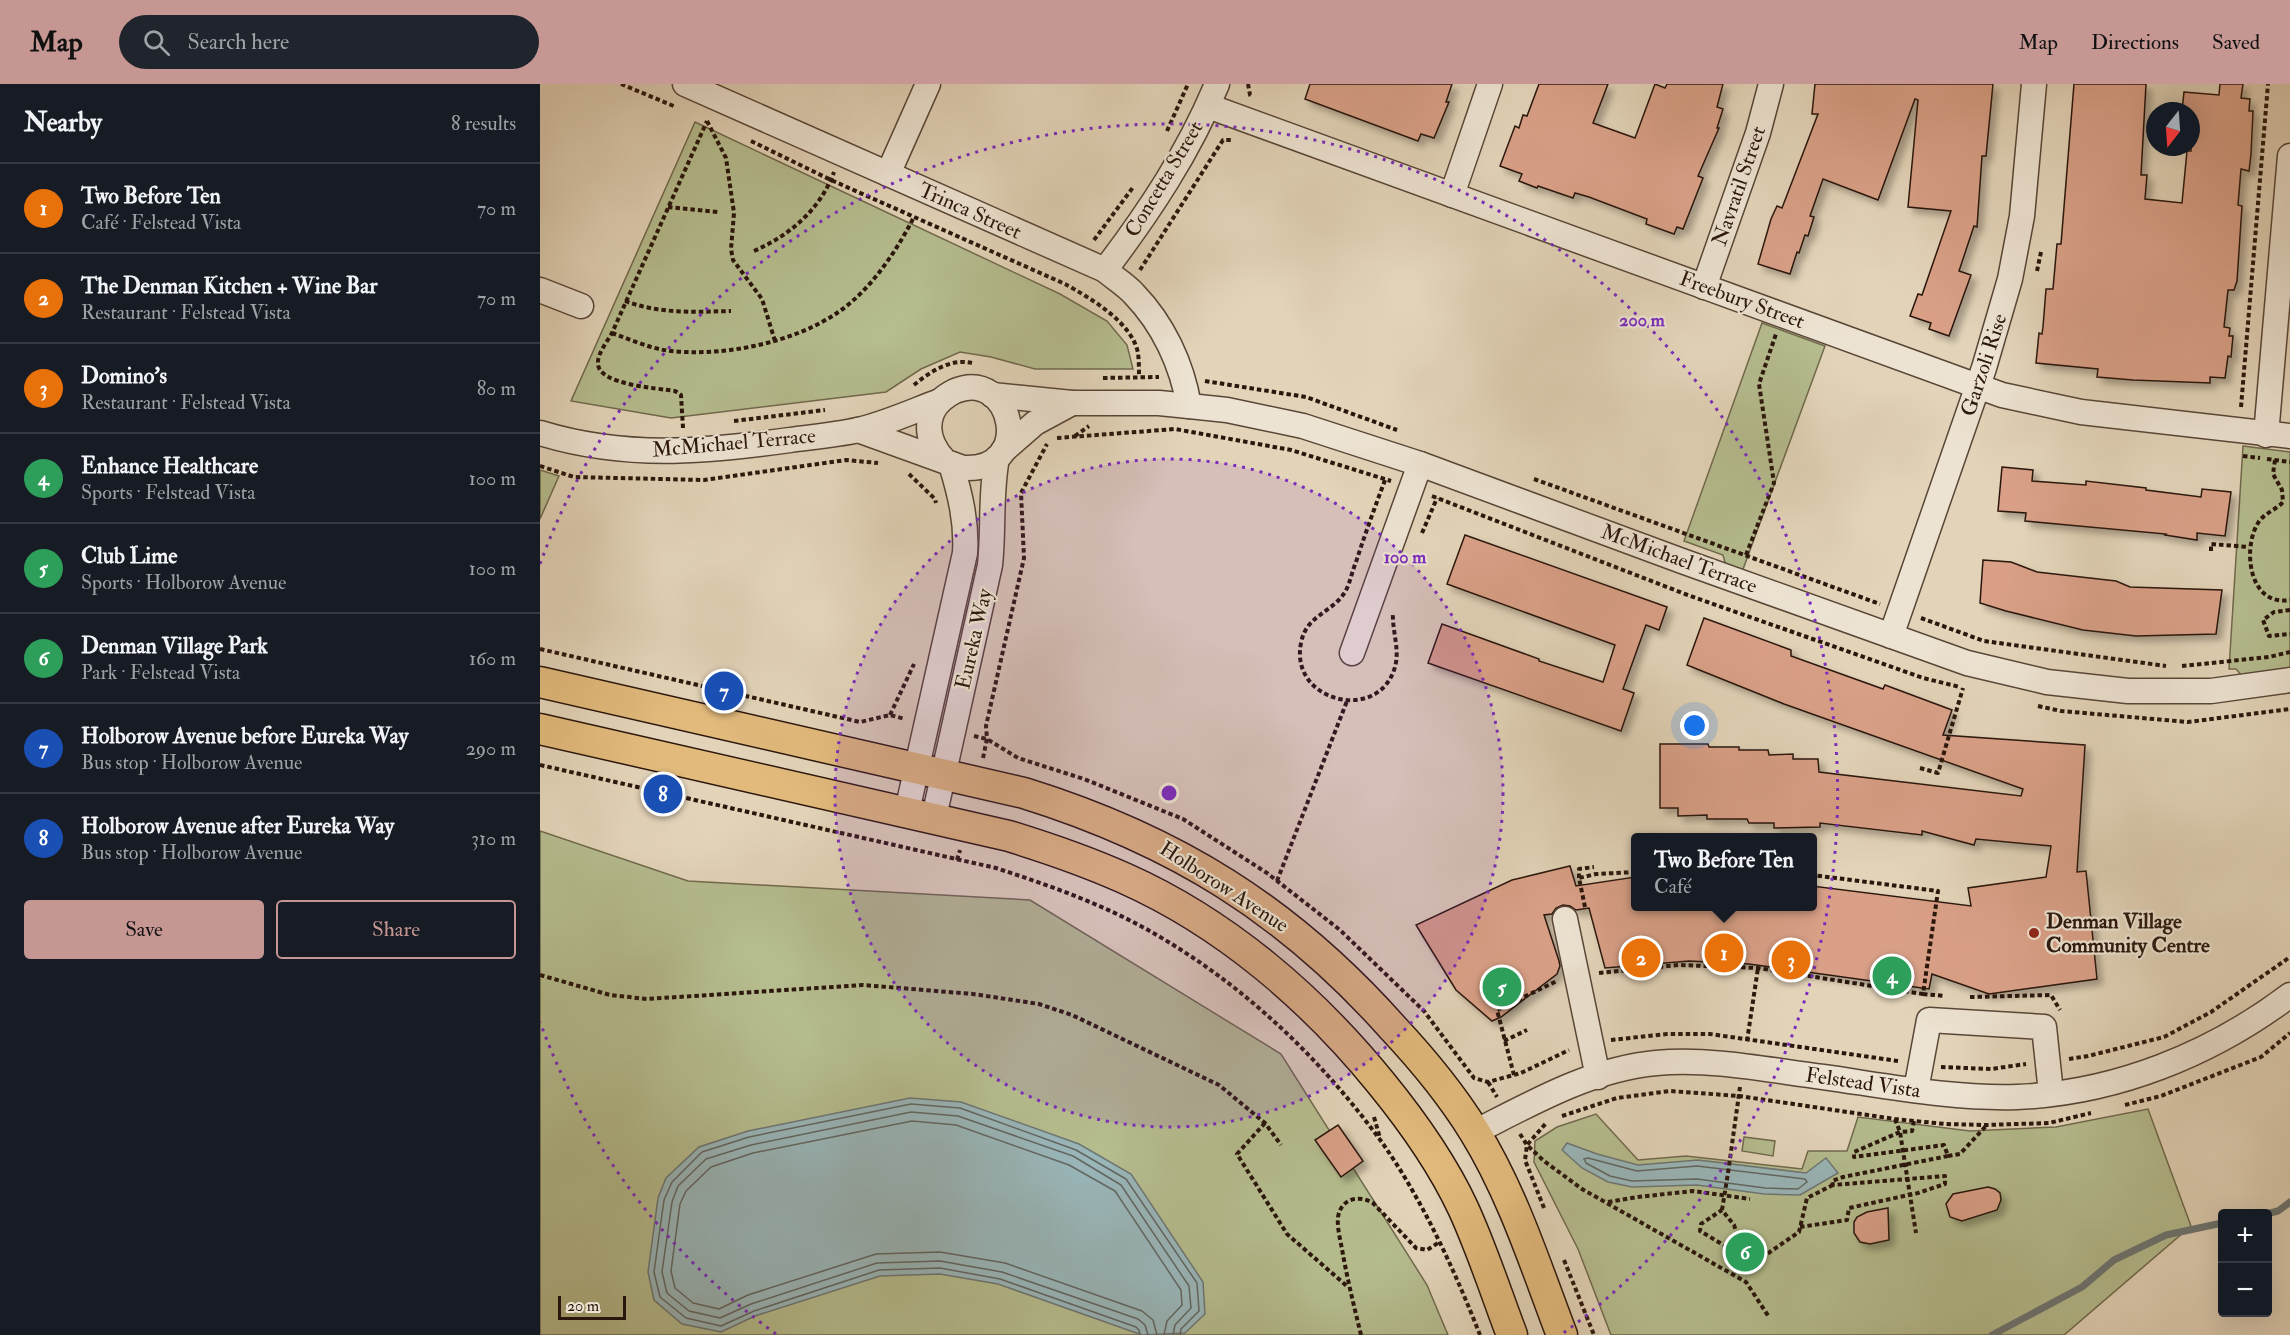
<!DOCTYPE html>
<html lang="en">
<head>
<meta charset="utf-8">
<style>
	:root { --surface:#171b24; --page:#20242c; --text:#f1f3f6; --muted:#9ea1a6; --line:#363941; --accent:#c59692 }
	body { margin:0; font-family:"IM FELL Double Pica",serif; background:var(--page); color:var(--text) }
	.controls { position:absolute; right:18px; bottom:18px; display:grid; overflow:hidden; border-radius:6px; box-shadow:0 6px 24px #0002 }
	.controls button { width:54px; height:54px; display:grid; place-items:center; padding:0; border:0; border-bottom:2px solid var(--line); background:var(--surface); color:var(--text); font:30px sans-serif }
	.compass { position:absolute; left:1606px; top:18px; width:54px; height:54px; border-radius:50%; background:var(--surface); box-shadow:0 6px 24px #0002; rotate:197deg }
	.scale { position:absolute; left:18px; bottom:15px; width:68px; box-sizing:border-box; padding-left:6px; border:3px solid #2a160c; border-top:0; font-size:16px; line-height:21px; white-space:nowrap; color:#2a160c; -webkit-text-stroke:4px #ede3d2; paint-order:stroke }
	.you { position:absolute; left:1155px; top:642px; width:21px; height:21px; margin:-15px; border:4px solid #fff; border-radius:50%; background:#1a73e8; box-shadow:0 0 0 9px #1a73e833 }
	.badge { display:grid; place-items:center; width:39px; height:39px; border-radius:50%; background:var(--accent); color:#fff; font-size:20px; font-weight:700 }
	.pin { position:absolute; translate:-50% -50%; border:3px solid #fff; box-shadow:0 2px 6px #0006 }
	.popup { position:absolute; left:1091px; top:749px; width:186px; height:78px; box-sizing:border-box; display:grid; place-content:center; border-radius:6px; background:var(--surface); filter:drop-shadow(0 2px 4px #0005); font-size:20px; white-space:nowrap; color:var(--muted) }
	.popup b { font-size:22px; color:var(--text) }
	.popup::after { content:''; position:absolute; left:50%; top:100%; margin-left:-12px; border:12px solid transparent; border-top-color:var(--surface) }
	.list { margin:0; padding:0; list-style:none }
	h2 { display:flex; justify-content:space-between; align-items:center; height:78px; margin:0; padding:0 24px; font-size:26px }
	h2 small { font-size:20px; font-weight:400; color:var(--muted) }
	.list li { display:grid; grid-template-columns:39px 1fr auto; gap:18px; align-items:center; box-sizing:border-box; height:90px; padding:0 24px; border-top:2px solid var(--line) }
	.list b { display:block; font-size:22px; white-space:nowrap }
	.list p { margin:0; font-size:20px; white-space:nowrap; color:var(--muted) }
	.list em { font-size:20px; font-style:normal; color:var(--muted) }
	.actions { display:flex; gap:12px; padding:18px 24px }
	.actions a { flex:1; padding:14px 0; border:2px solid var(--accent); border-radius:6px; text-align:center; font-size:21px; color:var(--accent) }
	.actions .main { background:var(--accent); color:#111 }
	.icon { flex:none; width:33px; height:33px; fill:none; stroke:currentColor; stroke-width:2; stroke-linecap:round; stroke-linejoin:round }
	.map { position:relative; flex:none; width:1750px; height:1251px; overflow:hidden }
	header { display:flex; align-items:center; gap:36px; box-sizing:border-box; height:84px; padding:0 30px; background:var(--accent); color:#111 }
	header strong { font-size:28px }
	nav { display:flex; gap:33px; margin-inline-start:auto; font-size:21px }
	.search { width:420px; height:54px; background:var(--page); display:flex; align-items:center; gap:15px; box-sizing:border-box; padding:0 21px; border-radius:33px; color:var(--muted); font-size:22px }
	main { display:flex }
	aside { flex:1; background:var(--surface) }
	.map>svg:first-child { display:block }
	.green { fill:#b5bc8e; stroke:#70694d; stroke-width:1.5 }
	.water { fill:#99b6b9; stroke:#6d7674; stroke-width:1.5 }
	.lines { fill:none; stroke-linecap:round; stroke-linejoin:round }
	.shore { stroke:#626662; stroke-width:1.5 }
	.stream { stroke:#6d7674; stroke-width:7 }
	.building { fill:#d9a087; stroke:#2a160c; stroke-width:1.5; filter:url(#shadow) }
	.minor-casing { stroke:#584637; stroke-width:27 }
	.major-casing { stroke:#2a160c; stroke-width:33 }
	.path { stroke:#2a160c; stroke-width:4; stroke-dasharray:4.5 3; stroke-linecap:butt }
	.minor { stroke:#ede3d2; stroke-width:24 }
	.major { stroke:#e2ba7c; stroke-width:30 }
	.path-bridge { stroke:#2a160c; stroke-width:4; stroke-dasharray:4.5 3; stroke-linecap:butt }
	.ring { fill:none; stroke:#7b2cbf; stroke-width:3; stroke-dasharray:3 6 }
	.poi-dot { fill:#8f2418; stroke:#ede3d2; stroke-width:2 }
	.labels { text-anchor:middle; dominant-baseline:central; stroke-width:4.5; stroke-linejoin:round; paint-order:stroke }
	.street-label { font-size:21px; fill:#2a160c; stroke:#ede3d2 }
	.poi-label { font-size:21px; font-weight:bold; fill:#2a160c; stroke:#ede3d2; text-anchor:start }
	.centre { fill:#7b2cbf; stroke:#ede3d2; stroke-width:3 }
	.ring-label { font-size:18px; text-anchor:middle; font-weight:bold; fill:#7b2cbf; stroke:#ede3d2; stroke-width:4.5; stroke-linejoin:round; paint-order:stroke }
</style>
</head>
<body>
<header>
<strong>Map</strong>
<div class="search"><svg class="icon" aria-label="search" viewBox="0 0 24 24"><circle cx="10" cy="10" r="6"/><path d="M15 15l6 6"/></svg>Search here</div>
<nav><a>Map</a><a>Directions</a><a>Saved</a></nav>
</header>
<main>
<aside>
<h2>Nearby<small>8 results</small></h2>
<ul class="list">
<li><span class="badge" style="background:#e8710a">1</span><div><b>Two Before Ten</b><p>Café · Felstead Vista</p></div><em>70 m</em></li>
<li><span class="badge" style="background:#e8710a">2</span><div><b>The Denman Kitchen + Wine Bar</b><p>Restaurant · Felstead Vista</p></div><em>70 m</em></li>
<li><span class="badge" style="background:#e8710a">3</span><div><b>Domino's</b><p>Restaurant · Felstead Vista</p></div><em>80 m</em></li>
<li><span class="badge" style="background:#2e9e5b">4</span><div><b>Enhance Healthcare</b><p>Sports · Felstead Vista</p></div><em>100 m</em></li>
<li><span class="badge" style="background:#2e9e5b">5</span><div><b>Club Lime</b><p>Sports · Holborow Avenue</p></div><em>100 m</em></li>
<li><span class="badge" style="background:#2e9e5b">6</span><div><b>Denman Village Park</b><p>Park · Felstead Vista</p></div><em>160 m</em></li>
<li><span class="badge" style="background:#1a4fb4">7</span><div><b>Holborow Avenue before Eureka Way</b><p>Bus stop · Holborow Avenue</p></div><em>290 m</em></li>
<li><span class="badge" style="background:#1a4fb4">8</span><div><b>Holborow Avenue after Eureka Way</b><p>Bus stop · Holborow Avenue</p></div><em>310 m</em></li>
</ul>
<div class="actions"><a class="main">Save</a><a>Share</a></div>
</aside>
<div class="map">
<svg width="1750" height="1251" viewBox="0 0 1750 1251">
	<defs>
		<filter id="shadow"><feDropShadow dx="5.5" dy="5.5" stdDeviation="3" flood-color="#0004"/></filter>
	</defs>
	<rect width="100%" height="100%" fill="#e3d4b9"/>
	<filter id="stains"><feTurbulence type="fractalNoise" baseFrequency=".00333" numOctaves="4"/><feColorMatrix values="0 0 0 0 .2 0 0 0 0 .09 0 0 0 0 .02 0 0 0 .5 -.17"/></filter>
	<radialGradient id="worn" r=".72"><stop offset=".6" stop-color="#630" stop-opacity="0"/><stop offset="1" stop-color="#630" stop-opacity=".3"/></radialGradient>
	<g class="green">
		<polygon points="155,38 520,210 567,237 587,261 593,285 495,285 451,273 420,268 381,285 346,308 131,334 31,317"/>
		<polygon points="1222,239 1285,262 1202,488 1186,482 1183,471 1144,457"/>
		<polygon points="1703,362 1750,368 1750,587 1703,593 1696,585 1689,585"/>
		<polygon points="0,386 19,392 0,435"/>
		<polygon points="0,747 148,797 490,816 741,970 887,1201 908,1251 0,1251"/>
		<polygon points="1608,1025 1651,1142 1524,1251 1071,1251 1038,1165 994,1078 995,1057 1017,1043 1056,1030 1098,1076 1146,1072 1262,1085 1268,1067 1307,1067 1318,1033 1430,1047 1516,1043"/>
		<polygon points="1204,1053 1235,1057 1233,1072 1202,1067"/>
	</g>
	<g class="water">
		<polygon points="370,1014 421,1018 539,1060 591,1090 663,1198 665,1230 645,1249 602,1251 458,1200 400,1190 340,1192 215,1232 181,1248 142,1240 114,1216 108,1188 118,1114 126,1094 159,1063 208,1047"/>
		<polygon points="1027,1059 1057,1070 1098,1081 1158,1076 1266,1089 1286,1074 1298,1089 1260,1111 1224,1110 1157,1101 1092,1103 1068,1098 1042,1084 1022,1066"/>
	</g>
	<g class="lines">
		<g class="shore">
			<polygon points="1048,1074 1097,1087 1157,1082 1265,1095 1267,1098 1258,1105 1225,1104 1157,1095 1092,1097 1070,1092 1046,1079 1044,1075"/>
			<polyline points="600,1251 599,1246 596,1243 460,1195 400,1184 339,1186 214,1227 181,1242 146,1234 120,1213 114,1188 124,1116 132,1098 162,1068 209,1053 371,1020 420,1024 536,1066 586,1095 657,1199 659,1227 641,1245 640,1251"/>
			<polyline points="608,1251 605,1241 598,1235 462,1188 400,1177 337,1179 211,1220 180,1234 149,1227 127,1209 122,1188 132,1118 138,1102 166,1075 211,1061 371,1028 418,1032 533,1072 581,1101 649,1202 651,1224 635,1241 633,1251"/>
			<polyline points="617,1251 613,1236 602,1227 465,1179 400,1168 336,1170 208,1211 179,1225 153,1219 135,1204 131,1187 140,1120 146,1107 171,1083 213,1069 372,1037 416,1041 529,1081 575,1107 641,1206 642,1221 627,1237 624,1251"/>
		</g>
		<g class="stream">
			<polyline points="1726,1130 1738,1127 1750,1118"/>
			<polyline points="1452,1251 1542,1203 1574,1176 1626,1151 1682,1139"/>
		</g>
	</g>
	<g class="building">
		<polygon points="770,0 912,0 906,18 909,18 894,54 881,50 878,57 765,15"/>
		<polygon points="999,0 1068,0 1053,39 1095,54 1115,0 1125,4 1127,0 1183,0 1177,23 1183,25 1177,44 1179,44 1158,92 1163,94 1143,145 1137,143 1134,150 1106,140 1107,135 1049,113 1035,109 1033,114 998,102 997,104 979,97 982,90 960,82 975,42 979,44 983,31 987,32"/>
		<polygon points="1275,0 1453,0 1446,72 1442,72 1437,143 1434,142 1419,187 1431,191 1409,252 1389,245 1391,239 1370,232 1378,210 1382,211 1411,127 1368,123 1378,16 1375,15 1338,116 1283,95 1270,132 1274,133 1268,152 1265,151 1259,169 1257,168 1250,190 1218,180 1231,135 1237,122 1242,124 1278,30 1272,30"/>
		<polygon points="1534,0 1606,0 1601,91 1607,91 1605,115 1642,119 1647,67 1651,67 1651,27 1642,27 1644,8 1679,11 1680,0 1703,0 1701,14 1710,15 1709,27 1713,27 1711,70 1709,87 1701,85 1698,121 1702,122 1697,197 1694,206 1688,206 1684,243 1690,244 1689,252 1693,252 1691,273 1688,272 1685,294 1670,293 1670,299 1593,296 1557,293 1558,285 1496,279 1499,249 1502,250 1503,243 1506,205 1513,205 1517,160 1521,160"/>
		<polygon points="1462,383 1493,386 1492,397 1546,401 1546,397 1606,404 1606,406 1661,413 1662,405 1691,408 1685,452 1657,449 1657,456 1625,451 1626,450 1485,437 1486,429 1458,427"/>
		<polygon points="925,451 1127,523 1119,546 1106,541 1083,605 1094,609 1081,647 888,579 902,540 999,575 999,577 1063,598 1075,561 907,500"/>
		<polygon points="1443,476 1471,478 1497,488 1576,497 1590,503 1682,506 1676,550 1596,552 1543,546 1466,527 1440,519"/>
		<polygon points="1164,534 1251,566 1251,572 1343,605 1345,601 1412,626 1403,651 1545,661 1537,788 1546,787 1557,895 1449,910 1392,890 1389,905 1209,880 1149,877 1065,884 1049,824 1036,826 1030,822 1023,821 1016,824 1012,830 1004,831 1019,877 1020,882 1017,890 961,933 952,937 916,906 876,841 972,796 1030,782 1036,802 1095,793 1095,822 1272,822 1272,802 1431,822 1428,804 1506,793 1511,762 1436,755 1434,761 1382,747 1382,751 1280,739 1280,743 1234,744 1234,739 1209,739 1207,735 1167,735 1167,731 1138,732 1138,724 1120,724 1120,660 1168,660 1169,663 1199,663 1199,666 1228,666 1229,671 1253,670 1253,675 1278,675 1279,688 1481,712 1483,705 1244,620 1147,581"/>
		<polygon points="798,1041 823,1077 801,1093 775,1056"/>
		<polygon points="1448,1103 1455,1105 1460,1109 1461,1116 1457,1126 1422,1137 1410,1133 1406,1120 1413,1110"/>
		<polygon points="1348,1124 1349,1156 1330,1160 1320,1158 1314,1149 1314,1138 1317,1133 1327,1128"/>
	</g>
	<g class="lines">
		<defs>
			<g id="minor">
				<path d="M145,0L565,186C574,194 586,201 594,210C623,240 642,280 649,322"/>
				<polyline points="668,22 1462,311 1541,328 1750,352"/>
				<polyline points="348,90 388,0"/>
				<polyline points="912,111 950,0"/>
				<path d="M565,186C609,128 649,68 677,0"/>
				<polyline points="1164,203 1218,49 1231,0"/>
				<polyline points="0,206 41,222"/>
				<polyline points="452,311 532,319 619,319 649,322 687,326 763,342 880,380 1142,477 1427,579 1507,598 1588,607 1671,607 1750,596"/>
				<path d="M318,346L423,384C497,388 472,283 415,307C405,312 396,319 392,329C385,347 392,363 404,376"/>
				<path d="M0,349C85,375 163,368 250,356C272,353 296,351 318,346C345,340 373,327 400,317"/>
				<polyline points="1726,351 1750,72"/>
				<polyline points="463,367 495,339 532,319"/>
				<polyline points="1351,552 1444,284 1470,195 1482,132 1494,0"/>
				<polyline points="812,569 880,380"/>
				<path d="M367,727L425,469C427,438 420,410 411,380"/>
				<path d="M394,733L450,481C454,445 450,410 457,374"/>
				<polyline points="1025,835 1058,993"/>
				<polyline points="1376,1006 1389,936 1504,943 1511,1009"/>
				<path d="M935,1048C992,1019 1051,985 1116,979C1172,974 1228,986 1283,993C1347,1002 1413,1015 1477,1013C1576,1009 1672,970 1750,911"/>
			</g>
			<g id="major">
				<path d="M0,598L484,709C635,756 748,826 853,944C883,976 911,1010 934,1047C973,1110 996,1183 1022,1251"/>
				<path d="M0,645L469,752C508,764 546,777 584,794C685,839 772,914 841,999C872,1037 902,1079 923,1124C942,1165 956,1209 972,1251"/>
			</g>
		</defs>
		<use href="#minor" class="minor-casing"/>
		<use href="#major" class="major-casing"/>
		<g class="path">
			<polyline points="81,0 136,23"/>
			<polyline points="708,0 710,11 712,13"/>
			<polyline points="167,37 186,74 194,129 191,165 193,176 222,215 235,257"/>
			<polyline points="627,47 648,0"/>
			<path d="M211,57L291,96L525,200C550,214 592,238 598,269C599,277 599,285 599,293"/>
			<polyline points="128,123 178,128"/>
			<polyline points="554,156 594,102"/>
			<path d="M214,167C250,151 280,126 294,88"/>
			<polyline points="600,186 683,56 691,56"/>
			<polyline points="1497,187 1501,168"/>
			<path d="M85,217C120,230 154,228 191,227"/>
			<path d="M72,249C89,255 107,263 124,266C178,274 251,260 297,229C330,207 356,168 374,133"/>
			<polyline points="563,294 619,293"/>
			<polyline points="665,297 766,313 857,346"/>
			<path d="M374,301C390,288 410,274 432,279"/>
			<polyline points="1701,323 1728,0"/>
			<polyline points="194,337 285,326"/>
			<path d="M143,344L141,311L135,307C117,304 59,301 58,280C57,270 67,258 72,249L167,37"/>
			<polyline points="535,352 549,342"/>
			<polyline points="517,354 635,345 751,366 851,397"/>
			<polyline points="1703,372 1720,374"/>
			<polyline points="1727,375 1750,378"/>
			<path d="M1735,376L1733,390L1742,406L1743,418C1736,426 1724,429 1718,439C1702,465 1709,523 1750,516"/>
			<polyline points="0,382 34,393 164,396 306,376 338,379"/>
			<polyline points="369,390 395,415 396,419"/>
			<polyline points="994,395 1340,520"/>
			<path d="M845,396C835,423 825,450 816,478C812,487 810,500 805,508C792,529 766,531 761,559C749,618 839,640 855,583C860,565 852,547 853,529"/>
			<polyline points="892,412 1145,510 1383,594 1420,603"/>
			<polyline points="882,449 897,414"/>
			<polyline points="1671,467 1671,460 1709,463"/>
			<polyline points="1206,471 1234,399 1219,300 1236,250"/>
			<polyline points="1750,526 1734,528 1723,536 1729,552 1750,550"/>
			<polyline points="1381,534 1444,557 1626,582"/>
			<polyline points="0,565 320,638 350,631 365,635"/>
			<polyline points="1642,582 1729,573 1750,568"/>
			<polyline points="1498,622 1521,627 1648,638 1750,625"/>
			<polyline points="350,631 374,580"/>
			<polyline points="434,652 447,655 478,674 544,695 643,735 727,789 800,846 884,927 934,994 948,998 981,989 1029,966"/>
			<polyline points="443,674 447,655 446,642 484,474 481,409 507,360"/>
			<path d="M0,681L456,784C511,802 565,821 615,850C705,902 780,974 841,1057C881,1113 915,1187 940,1251"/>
			<polyline points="1380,684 1398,689 1423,604"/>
			<polyline points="417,776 420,766"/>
			<polyline points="1039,794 1039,785 1054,783"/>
			<polyline points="737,797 807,617"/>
			<polyline points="1045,823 1039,794 1056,790 1096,788"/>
			<polyline points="1059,889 1139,881 1218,884 1383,910 1398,807 1272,791"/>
			<polyline points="0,891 70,911 107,915 323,901 433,910 499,920 532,931 679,1001 725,1039 741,1061"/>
			<polyline points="1383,910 1405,912"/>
			<polyline points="1430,913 1511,911 1520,926"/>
			<polyline points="1071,956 1127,950 1170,950 1358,977"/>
			<polyline points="964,957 987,946"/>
			<polyline points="1207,957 1218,884"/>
			<polyline points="1529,975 1548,972 1624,953 1671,928 1750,873"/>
			<polyline points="1401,983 1451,985 1486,980"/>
			<polyline points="974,991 957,926 1017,897"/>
			<polyline points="948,998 957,1013"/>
			<polyline points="1585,1021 1621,1012 1721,973 1750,949"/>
			<polyline points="1022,1032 1077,1014 1130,1007 1199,1012 1355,1035 1405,1040 1446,1041 1509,1039 1551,1029"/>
			<polyline points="834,1033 840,1054"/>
			<polyline points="1355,1035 1360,1048 1376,1149"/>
			<polyline points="725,1039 697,1070 747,1150 808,1203"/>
			<polyline points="980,1050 987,1061 1004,1077 1042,1105 1206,1198 1229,1233"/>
			<polyline points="1408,1072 1420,1070 1446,1042"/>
			<polyline points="1188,1089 1200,1003"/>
			<polyline points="1068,1118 1098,1113 1153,1107 1210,1115"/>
			<polyline points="1004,1124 985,1076 987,1061 1007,1038"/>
			<polyline points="1260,1143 1307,1136 1309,1124 1378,1109 1405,1100 1405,1092 1293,1101 1292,1097 1303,1093 1408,1072 1404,1061 1314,1073 1314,1068 1360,1048 1372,1047 1374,1037"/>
			<polyline points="1200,1159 1194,1141 1182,1126 1161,1140 1160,1147 1214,1179 1259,1148 1267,1114 1293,1101"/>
			<polyline points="1190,1165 1200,1159 1223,1172"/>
			<polyline points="1024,1176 1054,1251"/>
			<path d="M821,1251C814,1222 807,1194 802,1165C800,1155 797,1143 798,1133C801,1115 818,1110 833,1119L876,1164L887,1166L898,1159"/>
		</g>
		<use href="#minor" class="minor"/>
		<use href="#major" class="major"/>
		<polyline class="path-bridge" points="1182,1126 1188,1089"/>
	</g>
	<circle cx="629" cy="709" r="334" fill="#7b2cbf" fill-opacity=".12"/>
	<g class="ring">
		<circle cx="629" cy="709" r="334"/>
		<path d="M236 1250A669 669 0 0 1 0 938M0 480A669 669 0 1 1 1022 1250"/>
	</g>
	<circle class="poi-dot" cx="1494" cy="849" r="6"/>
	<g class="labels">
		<g class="street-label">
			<text transform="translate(624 95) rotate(-59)">Concetta Street</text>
			<text transform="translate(1199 102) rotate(-71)">Navratil Street</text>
			<text transform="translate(430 127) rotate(24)">Trinca Street</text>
			<text transform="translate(1202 216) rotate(20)">Freebury Street</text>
			<text transform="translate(1444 281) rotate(-72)">Garzoli Rise</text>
			<text transform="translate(194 359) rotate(-5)">McMichael Terrace</text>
			<text transform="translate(1139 475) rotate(20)">McMichael Terrace</text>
			<text transform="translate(434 555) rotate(-77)">Eureka Way</text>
			<text transform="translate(684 803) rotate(33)">Holborow Avenue</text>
			<text transform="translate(1323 999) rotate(8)">Felstead Vista</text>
		</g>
		<g class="poi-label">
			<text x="1506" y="837">Denman Village<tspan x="1506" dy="24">Community Centre</tspan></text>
		</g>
	</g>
	<circle cx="629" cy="709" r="9" class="centre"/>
	<g class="ring-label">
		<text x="1102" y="242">200 m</text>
		<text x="865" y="479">100 m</text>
	</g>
	<rect width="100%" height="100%" filter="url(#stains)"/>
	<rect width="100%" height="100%" fill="url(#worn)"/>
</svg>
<div class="controls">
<button>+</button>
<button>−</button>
</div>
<svg class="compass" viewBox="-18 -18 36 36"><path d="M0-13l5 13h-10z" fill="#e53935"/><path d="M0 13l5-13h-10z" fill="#9ea1a6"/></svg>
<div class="scale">20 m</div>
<div class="you"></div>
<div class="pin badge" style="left:1184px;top:869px;background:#e8710a">1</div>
<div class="popup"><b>Two Before Ten</b>Café</div>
<div class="pin badge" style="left:1101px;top:874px;background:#e8710a">2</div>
<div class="pin badge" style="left:1251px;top:876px;background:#e8710a">3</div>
<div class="pin badge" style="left:1352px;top:892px;background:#2e9e5b">4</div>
<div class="pin badge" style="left:962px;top:903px;background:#2e9e5b">5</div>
<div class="pin badge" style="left:1205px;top:1168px;background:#2e9e5b">6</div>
<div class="pin badge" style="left:184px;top:607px;background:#1a4fb4">7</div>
<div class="pin badge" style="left:123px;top:710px;background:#1a4fb4">8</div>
</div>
</main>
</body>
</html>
